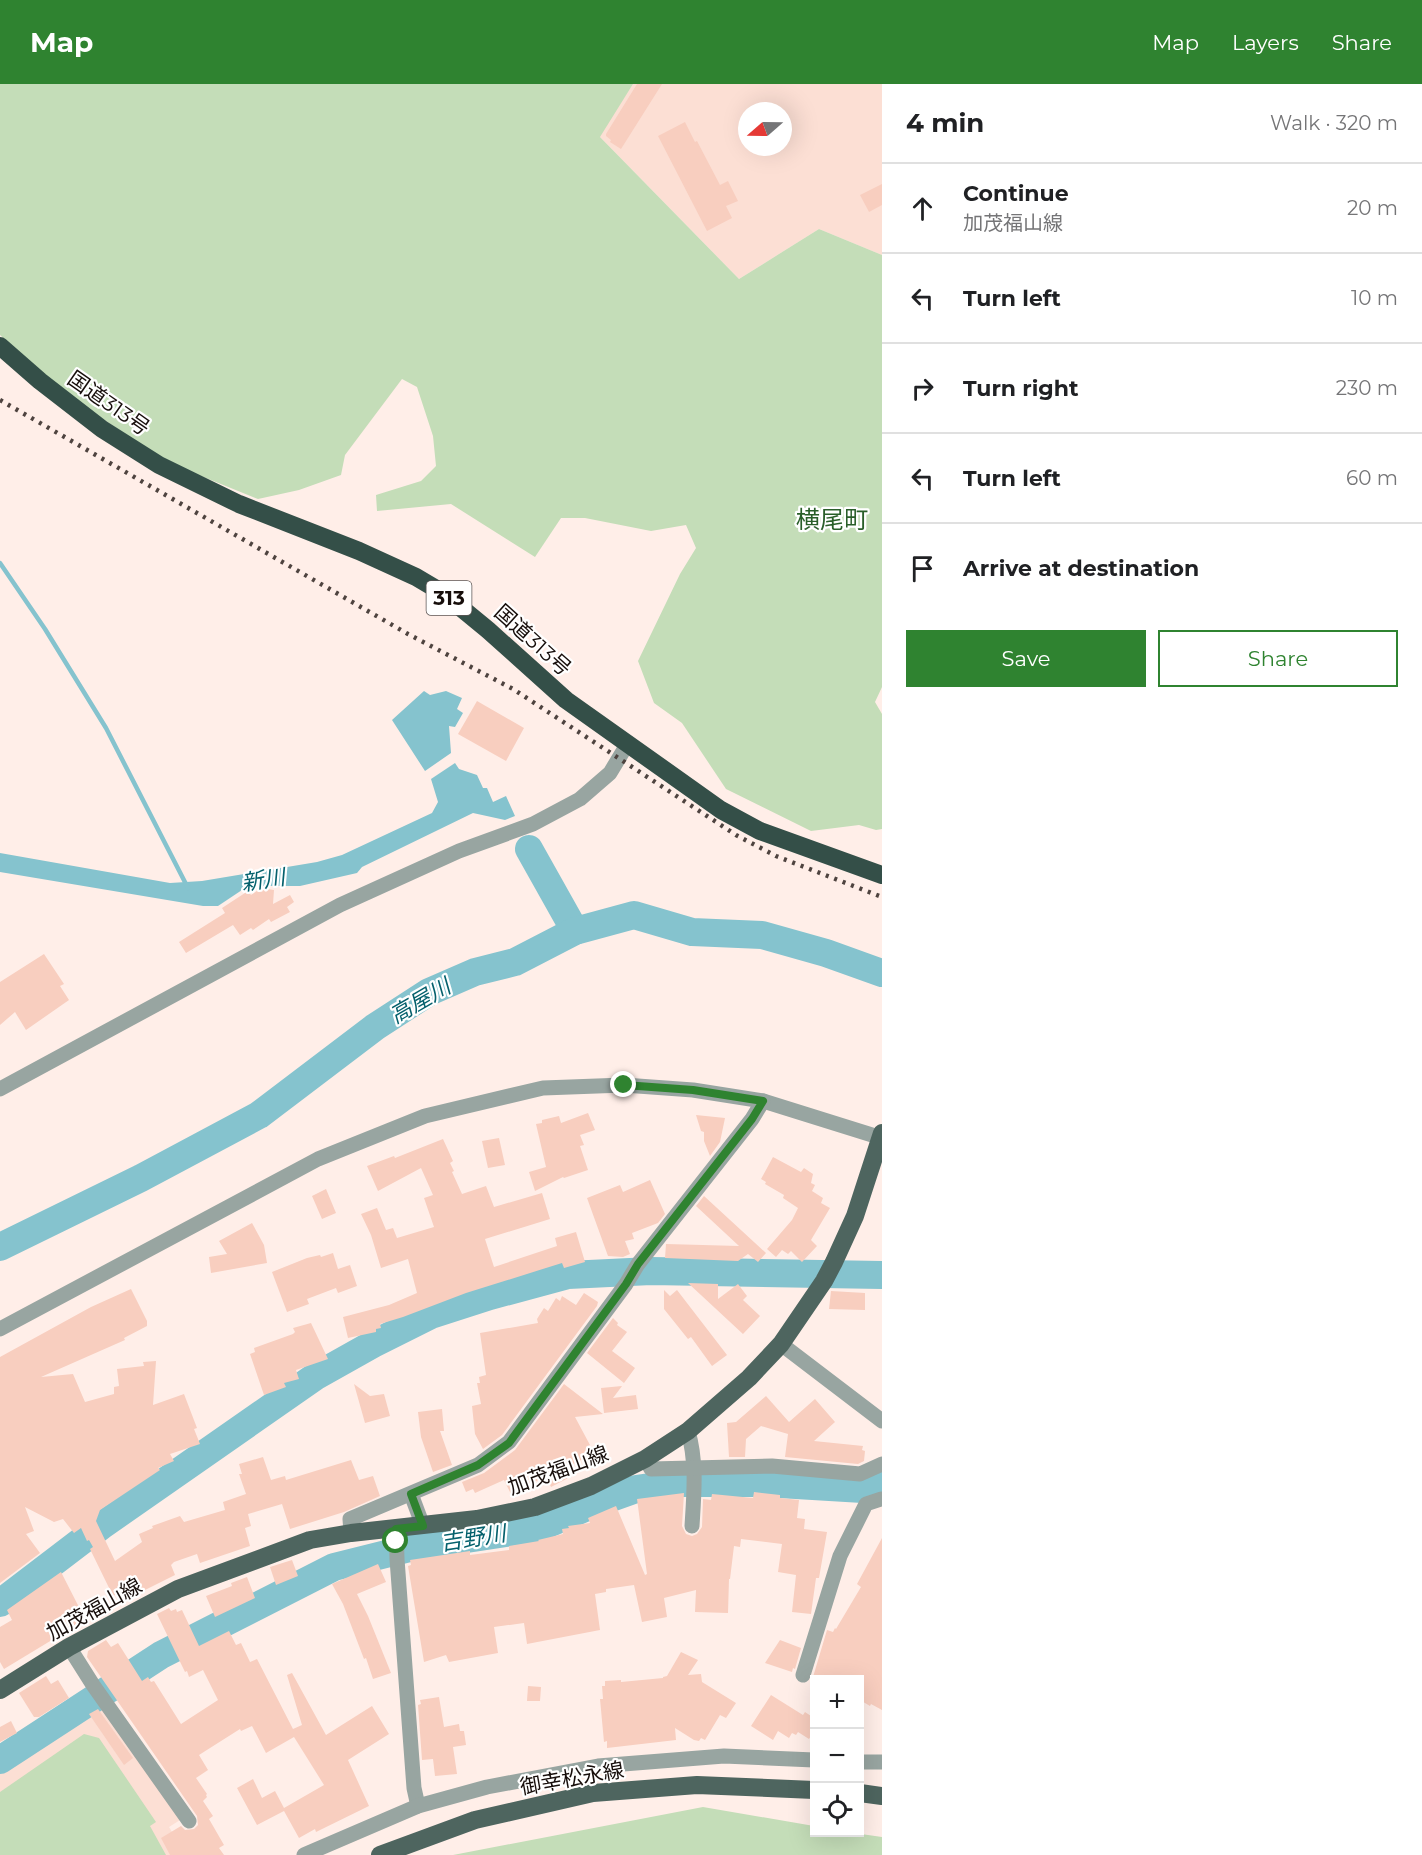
<!DOCTYPE html>
<html lang="en">
<head>
<meta charset="utf-8">
<style>
	:root { --surface:#fff; --page:#f6f6f6; --text:#202124; --muted:#757577; --line:#e0e0e0; --accent:#2f8330 }
	body { margin:0; font-family:Montserrat,"Noto Sans JP",sans-serif; background:var(--page); color:var(--text) }
	.controls { position:absolute; right:18px; bottom:18px; display:grid; overflow:hidden; border-radius:0px; box-shadow:0 6px 24px #0002 }
	.controls button { width:54px; height:54px; display:grid; place-items:center; padding:0; border:0; border-bottom:2px solid var(--line); background:var(--surface); color:var(--text); font:30px sans-serif }
	.compass { position:absolute; left:738px; top:18px; width:54px; height:54px; border-radius:50%; background:var(--surface); box-shadow:0 6px 24px #0002; rotate:250deg }
	.stop { position:absolute; width:18px; height:18px; margin:-14px; border:4px solid #2f8330; border-radius:50%; background:#fff }
	.stop.end { background:#2f8330; border-color:#fff; box-shadow:0 2px 6px #0008 }
	.list { margin:0; padding:0; list-style:none }
	h2 { display:flex; justify-content:space-between; align-items:center; height:78px; margin:0; padding:0 24px; font-size:26px }
	h2 small { font-size:20px; font-weight:400; color:var(--muted) }
	.list li { display:grid; grid-template-columns:39px 1fr auto; gap:18px; align-items:center; box-sizing:border-box; height:90px; padding:0 24px; border-top:2px solid var(--line) }
	.list b { display:block; font-size:22px; white-space:nowrap }
	.list p { margin:0; font-size:20px; white-space:nowrap; color:var(--muted) }
	.list em { font-size:20px; font-style:normal; color:var(--muted) }
	.actions { display:flex; gap:12px; padding:18px 24px }
	.actions a { flex:1; padding:14px 0; border:2px solid var(--accent); border-radius:0px; text-align:center; font-size:21px; color:var(--accent) }
	.actions .main { background:var(--accent); color:#fff }
	.icon { flex:none; width:33px; height:33px; fill:none; stroke:currentColor; stroke-width:2; stroke-linecap:round; stroke-linejoin:round }
	.map { position:relative; flex:none; width:882px; height:1771px; overflow:hidden }
	header { display:flex; align-items:center; gap:36px; box-sizing:border-box; height:84px; padding:0 30px; background:var(--accent); color:#fff }
	header strong { font-size:28px }
	nav { display:flex; gap:33px; margin-inline-start:auto; font-size:21px }
	main { display:flex }
	aside { flex:1; background:var(--surface) }
	.map>svg:first-child { display:block }
	.built { fill:#fcdfd4; fill-rule:evenodd }
	.green { fill:#c4ddb8 }
	.water { fill:#85c3ce }
	.lines { fill:none; stroke-linecap:round; stroke-linejoin:round }
	.stream { stroke:#85c3ce; stroke-width:4.5 }
	.river { stroke:#85c3ce; stroke-width:28 }
	.building { fill:#f8cebf }
	.minor { stroke:#98a5a1; stroke-width:15 }
	.major { stroke:#4e655f; stroke-width:18 }
	.highway { stroke:#344f48; stroke-width:18 }
	.rail { stroke:#4e433f; stroke-width:4.5; stroke-dasharray:3 6; stroke-linecap:butt }
	.route { stroke:#2f8330; stroke-width:8 }
	.labels { text-anchor:middle; dominant-baseline:central; stroke-width:4.5; stroke-linejoin:round; paint-order:stroke }
	.shield { fill:#fff; stroke:#5d5654; stroke-width:1.5 }
	.shield-label { font-size:20px; font-weight:bold; fill:#170e0b }
	.street-label { font-size:21px; fill:#170e0b; stroke:#fff }
	.water-label { font-size:22px; font-style:italic; fill:#04606c; stroke:#fff }
	.quarter-label { font-size:24px; fill:#295e29; stroke:#fff }
</style>
</head>
<body>
<header>
<strong>Map</strong>
<nav><a>Map</a><a>Layers</a><a>Share</a></nav>
</header>
<main>
<div class="map">
<svg width="882" height="1771" viewBox="0 0 882 1771">
	<rect width="100%" height="100%" fill="#ffeee8"/>
	<g class="built">
		<path d="M633,0H882V171L819,145L739,195L599,52ZM747,27H783V63H747Z"/>
		<polygon points="99,1619 180,1736 169,1743 186,1771 0,1771 0,1686"/>
	</g>
	<g class="green">
		<polygon points="0,0 633,0 600,53 739,195 819,145 882,171 882,603 875,618 882,630 882,745 876,746 859,741 811,747 726,705 682,639 654,619 638,577 680,490 696,464 686,441 651,447 585,434 561,434 535,473 451,420 377,427 376,411 421,397 436,382 433,352 417,303 402,295 345,371 341,391 299,406 258,415 164,377 48,297 0,251"/>
		<polygon points="84,1650 99,1654 156,1738 150,1742 166,1771 0,1771 0,1708"/>
		<polygon points="703,1723 814,1742 814,1748 854,1749 882,1753 882,1771 453,1771"/>
	</g>
	<g class="water">
		<polygon points="424,607 430,611 446,607 462,614 457,625 463,629 455,643 449,642 451,669 425,687 392,636"/>
		<polygon points="455,679 459,685 477,691 483,704 487,704 493,718 506,712 515,732 505,736 473,729 362,783 357,789 300,802 256,802 251,806 248,802 218,822 203,822 0,788 0,769 170,799 202,797 317,778 342,771 432,729 438,718 431,695"/>
	</g>
	<g class="lines">
		<polyline class="stream" points="0,479 45,545 106,644 188,804"/>
		<g class="river">
			<polyline points="529,765 575,847"/>
			<polyline points="0,1163 141,1094 259,1031 375,943 429,908 475,888 515,878 575,847 634,831 692,848 762,851 826,869 882,889"/>
			<polyline points="0,1519 101,1442 316,1292 373,1260 431,1231 490,1212 568,1191 651,1187 882,1191"/>
			<polyline points="0,1676 161,1571 334,1483 414,1463 539,1444 594,1420 636,1405 677,1399 762,1399 863,1405 882,1397"/>
		</g>
	</g>
	<g class="building">
		<polygon points="637,0 662,0 621,65 610,58 611,56 606,52 606,50"/>
		<polygon points="685,38 695,58 697,57 720,101 728,97 738,117 726,122 732,134 707,147 658,52"/>
		<polygon points="882,100 882,121 869,128 860,111"/>
		<polygon points="477,617 524,644 506,677 458,650"/>
		<polygon points="261,804 274,806 273,820 290,811 294,818 287,823 290,828 271,838 269,835 253,846 251,844 240,851 233,841 186,869 179,858 225,829 222,824 248,807 251,811"/>
		<polygon points="44,870 64,900 60,902 69,916 26,946 15,928 0,941 0,898"/>
		<polygon points="588,1029 595,1046 580,1051 584,1061 580,1062 588,1086 564,1094 563,1093 535,1107 529,1088 546,1083 536,1040 542,1039 542,1036 559,1032 561,1039"/>
		<polygon points="696,1031 725,1034 720,1058 710,1072 704,1057 704,1048 701,1047"/>
		<polygon points="499,1054 505,1081 488,1084 482,1057"/>
		<polygon points="443,1055 453,1077 450,1079 454,1087 452,1088 462,1110 486,1102 494,1123 542,1109 550,1135 485,1155 494,1183 557,1162 555,1154 576,1148 585,1178 564,1184 562,1179 466,1209 403,1233 380,1240 381,1244 376,1245 376,1248 348,1254 343,1233 389,1221 417,1209 408,1175 381,1184 371,1151 361,1130 377,1124 386,1146 393,1144 397,1154 434,1143 424,1114 433,1111 421,1084 378,1107 367,1082 394,1072 395,1074"/>
		<polygon points="773,1073 801,1088 804,1084 813,1090 811,1099 815,1101 812,1107 823,1114 821,1119 830,1124 811,1156 817,1162 802,1178 791,1167 788,1170 782,1166 776,1173 767,1165 792,1136 798,1124 783,1114 784,1111 765,1100 766,1098 761,1095"/>
		<polygon points="650,1096 665,1130 658,1139 632,1149 634,1155 625,1157 630,1170 623,1173 608,1172 587,1114 620,1101 623,1108"/>
		<polygon points="326,1105 336,1129 322,1135 312,1112"/>
		<polygon points="704,1112 766,1169 758,1178 748,1170 738,1177 665,1174 666,1160 739,1162 696,1122"/>
		<polygon points="252,1139 264,1161 267,1179 211,1189 209,1173 227,1170 219,1157"/>
		<polygon points="333,1169 338,1185 350,1181 357,1202 338,1209 336,1204 307,1215 309,1220 287,1228 272,1188 307,1174 320,1171 321,1173"/>
		<polygon points="688,1199 718,1200 718,1215 738,1200 747,1212 743,1216 760,1232 743,1250"/>
		<polygon points="131,1205 147,1237 147,1242 124,1254 125,1256 41,1293 73,1290 85,1318 114,1310 114,1303 119,1302 117,1285 144,1282 143,1278 156,1277 153,1321 184,1310 197,1344 194,1345 200,1360 170,1370 174,1377 158,1384 160,1386 100,1426 96,1437 115,1477 142,1458 139,1450 153,1444 152,1442 180,1432 184,1438 225,1426 223,1418 246,1410 239,1390 242,1390 239,1380 263,1373 271,1396 285,1392 286,1396 351,1376 359,1396 373,1392 380,1412 344,1428 290,1445 282,1420 248,1430 251,1442 245,1444 250,1462 200,1479 197,1470 174,1478 171,1481 175,1491 133,1512 130,1504 113,1512 90,1465 93,1463 89,1456 87,1457 81,1444 74,1449 63,1435 54,1438 25,1423 34,1447 26,1450 40,1469 0,1499 0,1273 91,1223"/>
		<polygon points="664,1206 670,1212 677,1206 727,1271 712,1282 691,1253 688,1255 664,1225"/>
		<polygon points="831,1207 865,1209 865,1226 829,1225"/>
		<polygon points="584,1209 598,1218 597,1222 502,1351 483,1365 475,1350 472,1322 481,1320 477,1299 480,1299 479,1293 486,1291 480,1249 538,1239 537,1235 544,1224 548,1227 556,1214 560,1217 562,1212 576,1221"/>
		<polygon points="613,1234 618,1239 617,1241 627,1248 612,1267 635,1284 624,1299 587,1269"/>
		<polygon points="311,1239 328,1275 296,1286 299,1295 284,1299 286,1303 264,1311 250,1270 255,1268 254,1264 293,1250 295,1248 293,1244"/>
		<polygon points="354,1300 370,1312 384,1310 390,1332 365,1339"/>
		<polygon points="564,1300 603,1330 575,1333 590,1361 587,1362 592,1370 572,1381 576,1390 551,1403 546,1392 511,1410 504,1396 475,1409 473,1405 466,1408 462,1398 484,1389 515,1366"/>
		<polygon points="622,1302 613,1314 636,1311 638,1325 604,1329 601,1304"/>
		<polygon points="766,1312 789,1338 815,1315 835,1338 814,1357 863,1362 862,1366 865,1367 864,1377 858,1380 785,1373 788,1350 761,1342 746,1355 745,1373 729,1373 727,1339 736,1338"/>
		<polygon points="442,1325 444,1347 440,1347 452,1381 433,1388 421,1353 418,1328"/>
		<polygon points="754,1408 780,1411 780,1414 799,1416 797,1434 805,1435 804,1445 827,1448 819,1494 816,1494 811,1530 792,1528 796,1491 778,1488 782,1460 741,1455 740,1463 734,1462 730,1495 729,1495 728,1529 695,1528 696,1506 664,1514 667,1533 642,1538 634,1501 606,1505 606,1508 595,1510 600,1546 527,1560 524,1539 494,1543 498,1569 449,1578 446,1571 424,1578 408,1482 411,1481 410,1476 470,1467 470,1471 509,1466 509,1462 539,1457 538,1456 563,1450 562,1445 569,1444 568,1442 590,1439 588,1434 616,1422 645,1491 647,1490 637,1415 684,1409 682,1442 686,1450 692,1452 697,1450 702,1443 703,1415 711,1416 712,1410 753,1414"/>
		<polygon points="882,1454 882,1626 871,1620 870,1622 860,1616 860,1596 818,1596 813,1593 827,1546 833,1548 835,1544 836,1545 861,1503 857,1500"/>
		<polygon points="292,1476 298,1492 276,1501 270,1483"/>
		<polygon points="378,1480 386,1498 357,1510 368,1532 391,1589 373,1595 366,1574 364,1575 343,1520 332,1500"/>
		<polygon points="61,1488 84,1533 78,1536 80,1539 4,1585 0,1578 0,1543 12,1536 7,1526"/>
		<polygon points="247,1493 255,1514 215,1533 206,1512 232,1502 231,1499"/>
		<polygon points="169,1524 171,1527 176,1525 177,1528 182,1526 199,1562 229,1547 236,1561 241,1559 250,1578 257,1575 293,1645 302,1641 287,1591 292,1589 326,1651 372,1622 389,1650 348,1676 369,1722 316,1748 315,1745 299,1754 284,1727 257,1741 237,1704 253,1695 262,1714 275,1707 284,1724 324,1701 294,1653 266,1669 252,1642 241,1647 240,1645 199,1671 208,1686 196,1694 207,1710 206,1711 207,1713 203,1717 213,1732 209,1735 224,1761 219,1764 224,1771 170,1771 161,1754 181,1742 185,1746 194,1745 198,1741 197,1732 87,1573 88,1567 106,1556 111,1563 118,1559 142,1597 148,1593 151,1598 154,1597 181,1640 218,1616 203,1586 189,1593 187,1587 185,1588 157,1530"/>
		<polygon points="780,1556 801,1564 795,1585 793,1584 792,1588 765,1579"/>
		<polygon points="681,1568 698,1576 688,1591 701,1590 702,1598 736,1619 726,1634 720,1631 705,1656 701,1654 699,1657 694,1656 675,1644 676,1656 607,1664 607,1657 604,1658 600,1615 603,1615 602,1602 605,1602 605,1597 621,1596 621,1598 663,1594 663,1593 667,1592"/>
		<polygon points="46,1592 51,1600 58,1596 69,1614 39,1633 34,1633 19,1609"/>
		<polygon points="528,1602 541,1603 540,1617 527,1617"/>
		<polygon points="771,1611 803,1631 805,1628 814,1634 814,1647 809,1655 798,1648 796,1651 792,1649 789,1654 778,1647 773,1656 751,1642"/>
		<polygon points="439,1613 444,1643 459,1640 460,1647 464,1647 466,1661 453,1663 457,1690 435,1692 433,1675 422,1676 418,1621 421,1620 420,1616"/>
		<polygon points="98,1625 133,1674 124,1681 89,1630"/>
		<polygon points="11,1637 17,1649 0,1658 0,1643"/>
	</g>
	<g class="lines">
		<g class="minor">
			<polyline points="0,1005 340,821 459,767 533,740 580,715 610,689 628,659"/>
			<polyline points="0,1245 318,1075 425,1032 543,1004 624,1001 693,1006 763,1017 882,1054"/>
			<polyline points="781,1260 882,1337"/>
			<path d="M688,1347C697,1378 694,1410 692,1442"/>
			<polyline points="645,1375 651,1385 772,1382 860,1390 882,1380"/>
			<polyline points="411,1410 423,1442"/>
			<polyline points="396,1445 397,1475 414,1704 418,1722"/>
			<polyline points="351,1449 350,1435 478,1381 509,1358 626,1200 638,1180 752,1035 763,1017"/>
			<polyline points="69,1563 93,1601 189,1737"/>
			<polyline points="803,1591 840,1472 866,1420 881,1415"/>
			<polyline points="860,1678 882,1678"/>
			<polyline points="304,1771 418,1722 487,1703 598,1682 724,1672 814,1676"/>
		</g>
		<g class="major">
			<polyline points="0,1606 69,1563 178,1505 310,1456 351,1449 477,1435 535,1423 591,1402 645,1375 688,1347 749,1294 781,1260 824,1197 834,1178 855,1132 882,1049"/>
			<polyline points="860,1709 882,1712"/>
			<polyline points="380,1771 475,1736 593,1709 697,1701 814,1706"/>
		</g>
		<polyline class="highway" points="0,262 40,297 102,345 159,381 239,420 359,467 416,493 443,509 488,546 566,616 721,726 760,747 882,791"/>
		<polyline class="rail" points="0,316 408,550 513,605 736,751 776,772 882,813"/>
	</g>
	<g class="lines">
		<polyline class="route" points="396,1457 396,1445 423,1442 411,1410 478,1381 509,1359 626,1200 638,1180 752,1035 763,1017 693,1006 624,1001"/>
	</g>
	<g class="labels">
		<rect class="shield" x="426.5" y="497" width="45" height="34" rx="4.5"/>
		<g class="shield-label">
			<text x="449" y="514">313</text>
		</g>
		<g class="street-label">
			<text transform="translate(109 319) rotate(35)">国道313号</text>
			<text transform="translate(533 556) rotate(42)">国道313号</text>
			<text transform="translate(558 1386) rotate(-20)">加茂福山線</text>
			<text transform="translate(94 1525) rotate(-29)">加茂福山線</text>
			<text transform="translate(572 1694) rotate(-10)">御幸松永線</text>
		</g>
		<g class="water-label">
			<text transform="translate(263 796) rotate(-9)">新川</text>
			<text transform="translate(420 917) rotate(-30)">高屋川</text>
			<text transform="translate(473 1454) rotate(-9)">吉野川</text>
		</g>
		<g class="quarter-label">
			<text x="832" y="435">横尾町</text>
		</g>
	</g>
</svg>
<div class="controls">
<button>+</button>
<button>−</button>
<button><svg class="icon" aria-label="locate" viewBox="0 0 24 24"><circle cx="12" cy="12" r="6"/><path d="M12 2v4M12 18v4M2 12h4M18 12h4"/></svg></button>
</div>
<svg class="compass" viewBox="-18 -18 36 36"><path d="M0-13l5 13h-10z" fill="#e53935"/><path d="M0 13l5-13h-10z" fill="#757577"/></svg>
<div class="stop" style="left:396px;top:1457px"></div>
<div class="stop end" style="left:624px;top:1001px"></div>
</div>
<aside>
<h2>4 min<small>Walk · 320 m</small></h2>
<ul class="list">
<li><svg class="icon" aria-label="ahead" viewBox="0 0 24 24"><path d="M12 20V5M6 11l6-6 6 6"/></svg><div><b>Continue</b><p>加茂福山線</p></div><em>20 m</em></li>
<li><svg class="icon" aria-label="left" viewBox="0 0 24 24"><path d="M17 20v-9H6M10 6l-5 5 5 5"/></svg><div><b>Turn left</b></div><em>10 m</em></li>
<li><svg class="icon" aria-label="right" viewBox="0 0 24 24"><path d="M7 20v-9h11M14 6l5 5-5 5"/></svg><div><b>Turn right</b></div><em>230 m</em></li>
<li><svg class="icon" aria-label="left" viewBox="0 0 24 24"><path d="M17 20v-9H6M10 6l-5 5 5 5"/></svg><div><b>Turn left</b></div><em>60 m</em></li>
<li><svg class="icon" aria-label="arrive" viewBox="0 0 24 24"><path d="M6 21V4h12l-3 4 3 4H6"/></svg><div><b>Arrive at destination</b></div></li>
</ul>
<div class="actions"><a class="main">Save</a><a>Share</a></div>
</aside>
</main>
</body>
</html>
